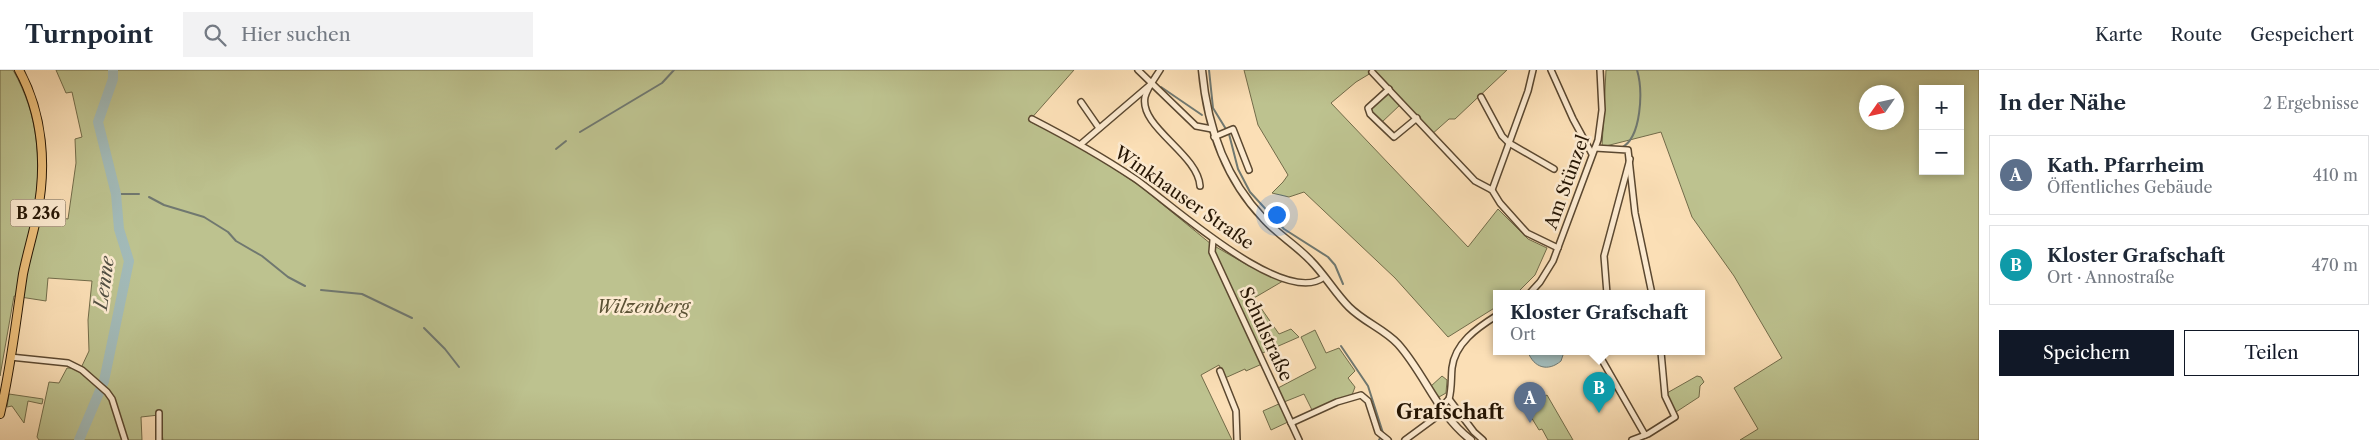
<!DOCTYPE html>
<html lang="de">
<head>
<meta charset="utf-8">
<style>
	:root { --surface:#fff; --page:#f2f2f3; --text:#1f2937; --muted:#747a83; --line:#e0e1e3; --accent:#111827 }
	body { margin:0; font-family:"Libre Caslon Text",serif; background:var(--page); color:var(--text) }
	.controls { position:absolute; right:15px; top:15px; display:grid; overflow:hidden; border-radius:0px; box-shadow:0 2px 8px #0003 }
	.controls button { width:45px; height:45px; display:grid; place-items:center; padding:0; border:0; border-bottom:1px solid var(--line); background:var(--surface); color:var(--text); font:25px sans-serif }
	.compass { position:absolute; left:1859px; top:15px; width:45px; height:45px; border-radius:50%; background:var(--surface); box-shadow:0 2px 8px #0003; rotate:236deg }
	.you { position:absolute; left:1276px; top:144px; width:18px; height:18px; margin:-12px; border:4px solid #fff; border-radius:50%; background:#1a73e8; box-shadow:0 0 0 8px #1a73e833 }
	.badge { display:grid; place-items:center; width:32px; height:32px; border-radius:50%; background:var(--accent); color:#fff; font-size:16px; font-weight:700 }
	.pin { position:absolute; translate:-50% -41px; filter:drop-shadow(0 1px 2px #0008) }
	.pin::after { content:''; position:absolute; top:26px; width:18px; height:15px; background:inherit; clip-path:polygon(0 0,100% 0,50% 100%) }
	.popup { position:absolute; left:1493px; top:220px; width:212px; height:65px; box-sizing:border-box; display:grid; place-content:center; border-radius:0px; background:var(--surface); filter:drop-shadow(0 1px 4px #0005); font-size:16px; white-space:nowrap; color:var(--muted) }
	.popup b { font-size:19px; color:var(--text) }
	.popup::after { content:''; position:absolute; left:50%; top:100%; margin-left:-10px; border:10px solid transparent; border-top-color:var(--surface) }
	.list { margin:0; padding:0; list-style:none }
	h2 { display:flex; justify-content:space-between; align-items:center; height:65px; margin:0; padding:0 20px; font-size:21px }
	h2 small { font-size:16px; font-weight:400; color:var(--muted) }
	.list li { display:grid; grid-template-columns:32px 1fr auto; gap:15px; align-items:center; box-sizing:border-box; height:80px; margin:0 10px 10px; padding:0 10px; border:1px solid var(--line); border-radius:0px }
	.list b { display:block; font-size:19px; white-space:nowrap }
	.list p { margin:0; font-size:16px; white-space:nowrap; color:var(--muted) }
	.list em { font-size:16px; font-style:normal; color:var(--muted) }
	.actions { display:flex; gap:10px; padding:15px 20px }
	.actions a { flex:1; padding:11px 0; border:1px solid var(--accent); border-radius:0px; text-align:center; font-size:18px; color:var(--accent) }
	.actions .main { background:var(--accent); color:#fff }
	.icon { flex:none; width:28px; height:28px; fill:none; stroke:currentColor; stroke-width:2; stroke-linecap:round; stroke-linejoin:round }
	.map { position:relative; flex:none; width:1979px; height:370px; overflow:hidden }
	header { display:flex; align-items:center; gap:30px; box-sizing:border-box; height:70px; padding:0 25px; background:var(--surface); border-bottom:1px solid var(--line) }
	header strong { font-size:24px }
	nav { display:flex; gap:28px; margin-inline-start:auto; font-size:18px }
	.search { width:350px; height:45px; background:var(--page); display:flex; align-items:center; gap:12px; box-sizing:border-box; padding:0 18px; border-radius:0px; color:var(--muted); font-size:19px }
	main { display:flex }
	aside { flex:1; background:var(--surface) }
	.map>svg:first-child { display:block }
	.green { fill:#bdc28f; stroke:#726c4a; fill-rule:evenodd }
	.water { fill:#a2bab8; stroke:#707870 }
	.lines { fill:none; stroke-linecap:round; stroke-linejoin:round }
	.stream { stroke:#707870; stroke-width:2 }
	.river { stroke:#a2bab8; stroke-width:10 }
	.minor-casing { stroke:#5b4830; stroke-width:8 }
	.tertiary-casing { stroke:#5b4830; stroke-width:9 }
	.primary-casing { stroke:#261604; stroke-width:10 }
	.minor { stroke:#fcead0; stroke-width:5 }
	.tertiary { stroke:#fcead0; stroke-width:6 }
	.primary { stroke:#eec07b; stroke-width:8 }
	.labels { text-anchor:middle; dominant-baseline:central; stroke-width:5; stroke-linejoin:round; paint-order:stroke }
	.shield { fill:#fcead0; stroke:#665641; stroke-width:1 }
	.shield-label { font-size:16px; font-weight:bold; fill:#261604 }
	.street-label { font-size:18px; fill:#261604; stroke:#fcead0 }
	.park-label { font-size:18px; font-style:italic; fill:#5b5235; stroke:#fcead0 }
	.water-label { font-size:19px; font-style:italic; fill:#514f43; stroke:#fcead0 }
	.quarter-label { font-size:20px; font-weight:bold; fill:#261604; stroke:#fcead0 }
</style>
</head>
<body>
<header>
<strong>Turnpoint</strong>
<div class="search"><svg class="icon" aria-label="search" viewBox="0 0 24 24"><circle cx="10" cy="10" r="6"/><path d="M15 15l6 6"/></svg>Hier suchen</div>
<nav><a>Karte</a><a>Route</a><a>Gespeichert</a></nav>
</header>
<main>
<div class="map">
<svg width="1979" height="370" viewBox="0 0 1979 370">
	<rect width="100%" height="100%" fill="#fbdfb6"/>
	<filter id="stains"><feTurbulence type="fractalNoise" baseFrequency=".004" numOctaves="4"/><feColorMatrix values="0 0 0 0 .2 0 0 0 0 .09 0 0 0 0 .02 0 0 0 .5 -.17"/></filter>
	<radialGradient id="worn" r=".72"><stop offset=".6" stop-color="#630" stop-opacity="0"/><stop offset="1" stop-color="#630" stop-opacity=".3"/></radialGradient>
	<g class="green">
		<path d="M0,0H13C39,46 40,87 36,137L45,145L68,149L76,93L75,69L82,67L72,22L66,23L56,0H1074L1029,51L1080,76L1140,116L1211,174L1249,196L1283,211L1254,228L1279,264L1291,259L1299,267L1258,285L1262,294L1246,301L1245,299L1225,308L1219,295L1201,305L1232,370H163L159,345L141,347L142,370H39L37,367L49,312L59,313L67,298H81L89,281L88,250L92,211L48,208L46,231L14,226L0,306Z"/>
		<polygon points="1244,0 1507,0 1455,49 1449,49 1431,65 1401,34 1381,53 1371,43 1371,38 1386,25 1391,24 1371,3 1356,12 1331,33 1468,177 1498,139 1528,169 1547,178 1535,205 1516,224 1496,224 1496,237 1448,267 1395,208 1304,122 1289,127 1272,123 1283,112 1288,105 1258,55"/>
		<path d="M1606,0H1979V370H1740L1758,359L1734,318L1782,288L1734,206L1692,147L1661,62L1602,77ZM1923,19H1960V101H1923ZM1866,22H1896V52H1866Z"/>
		<polygon points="1315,260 1326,283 1339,278 1355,301 1348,308 1355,317 1352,325 1312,340 1304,324 1284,332 1278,318 1316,298 1301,267"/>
		<polygon points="1442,306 1447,310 1446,323 1439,327 1430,317"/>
		<polygon points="1697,306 1701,307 1704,312 1700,316 1699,327 1676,342 1670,332 1667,323"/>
		<polygon points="9,324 43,329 42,334 28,331 24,353 12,336 7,337"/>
		<polygon points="1547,325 1573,370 1548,370 1542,359 1539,360 1525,337"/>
		<polygon points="1281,333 1288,352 1271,360 1263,341"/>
	</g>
	<path class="water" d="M1528,282H1564L1561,291C1548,302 1534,298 1528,282Z"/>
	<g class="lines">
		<g class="stream">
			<polyline points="1209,0 1213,38 1229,64 1238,99 1250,122 1284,159 1328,187 1335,195 1343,214"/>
			<polyline points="1161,17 1202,45"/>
			<polyline points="580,62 662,13 674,0"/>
			<path d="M1621,78C1642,68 1643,20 1637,0"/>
			<polyline points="556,79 566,71"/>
			<polyline points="116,124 139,124"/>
			<polyline points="149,127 164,135 204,147 228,162 236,171 262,186 288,207 305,216"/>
			<polyline points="321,220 362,224 412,248"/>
			<polyline points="424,258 445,279 459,297"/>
			<polyline points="1341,276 1368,316 1383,363 1379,370"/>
		</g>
		<polyline class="river" points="79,370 104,311 129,191 119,159 116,124 98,52 113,9 113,0"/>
		<defs>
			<g id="minor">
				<polyline points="1138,0 1196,56 1212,59"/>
				<path d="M1160,0C1155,8 1147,18 1145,27C1139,57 1198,84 1200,116"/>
				<polyline points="1551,0 1573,49 1592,84"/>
				<polyline points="1372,2 1475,111 1492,120 1500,133 1527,163 1558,178"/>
				<polyline points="1389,19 1368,38 1370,44 1394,67 1417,48"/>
				<polyline points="1481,27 1502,66 1509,73 1554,99"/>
				<polyline points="1081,32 1099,58"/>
				<path d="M1032,49C1067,67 1101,86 1134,108C1167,130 1284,239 1324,207"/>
				<polyline points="1214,67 1233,59 1249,100"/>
				<polyline points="1081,74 1150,15"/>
				<polyline points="1595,78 1628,80 1635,143 1652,224"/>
				<polyline points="1492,120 1528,21 1533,0"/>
				<polyline points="1213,170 1212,182 1299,370"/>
				<polyline points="1529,224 1540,212 1553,191 1598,70 1602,40 1600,0"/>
				<polyline points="1607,224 1604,186 1630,89"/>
				<polyline points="1600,282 1602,290 1645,365"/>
				<polyline points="10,287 68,293 82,300 107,322 112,329 125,370"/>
				<polyline points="1220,301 1236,341 1237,370"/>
				<polyline points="1449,329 1474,362 1483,370"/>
				<path d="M1440,338L1449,329C1452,319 1451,308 1452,298C1455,273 1477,258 1496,246"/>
				<polyline points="159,343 159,370"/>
				<polyline points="1291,353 1337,332 1361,325 1368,331 1378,362 1388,370"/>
				<polyline points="1405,370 1443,342"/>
				<polyline points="1632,370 1648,364 1675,347 1665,326 1661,282"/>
			</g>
			<path id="tertiary" d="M1202,0C1207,54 1224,107 1263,148C1277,164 1296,175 1311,191C1325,205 1335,223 1349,237C1364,252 1384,259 1398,274C1425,304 1437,344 1471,370"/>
			<path id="primary" d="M0,344C11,298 16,250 23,204C27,184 33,165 37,145C47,96 43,44 19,0"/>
		</defs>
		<use href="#minor" class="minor-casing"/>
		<use href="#tertiary" class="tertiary-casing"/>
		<use href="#primary" class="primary-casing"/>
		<use href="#minor" class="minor"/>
		<use href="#tertiary" class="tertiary"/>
		<use href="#primary" class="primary"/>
	</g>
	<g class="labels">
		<rect class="shield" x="10.5" y="129.5" width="55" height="27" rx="4"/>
		<g class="shield-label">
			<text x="38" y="143">B 236</text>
		</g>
		<g class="street-label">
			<text transform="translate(1567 112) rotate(-70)">Am Stünzel</text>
			<text transform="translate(1184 128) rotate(35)">Winkhauser Straße</text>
			<text transform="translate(1266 264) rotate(65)">Schulstraße</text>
		</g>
		<g class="park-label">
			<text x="643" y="237">Wilzenberg</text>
		</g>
		<g class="water-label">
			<text transform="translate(104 213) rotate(-82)">Lenne</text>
		</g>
		<g class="quarter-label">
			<text x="1450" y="342">Grafschaft</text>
		</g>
	</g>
	<rect width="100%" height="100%" filter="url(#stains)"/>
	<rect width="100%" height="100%" fill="url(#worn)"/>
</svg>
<div class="controls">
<button>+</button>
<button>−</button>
</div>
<svg class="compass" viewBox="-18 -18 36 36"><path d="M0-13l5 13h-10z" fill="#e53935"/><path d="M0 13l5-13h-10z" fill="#747a83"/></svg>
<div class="you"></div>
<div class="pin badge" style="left:1530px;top:353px;background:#5c6f8a">A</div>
<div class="pin badge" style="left:1599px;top:343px;background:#0f9aa8">B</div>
<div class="popup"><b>Kloster Grafschaft</b>Ort</div>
</div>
<aside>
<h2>In der Nähe<small>2 Ergebnisse</small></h2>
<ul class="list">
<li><span class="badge" style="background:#5c6f8a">A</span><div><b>Kath. Pfarrheim</b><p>Öffentliches Gebäude</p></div><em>410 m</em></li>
<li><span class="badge" style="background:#0f9aa8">B</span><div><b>Kloster Grafschaft</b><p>Ort · Annostraße</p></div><em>470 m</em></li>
</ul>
<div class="actions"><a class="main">Speichern</a><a>Teilen</a></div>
</aside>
</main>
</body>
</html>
